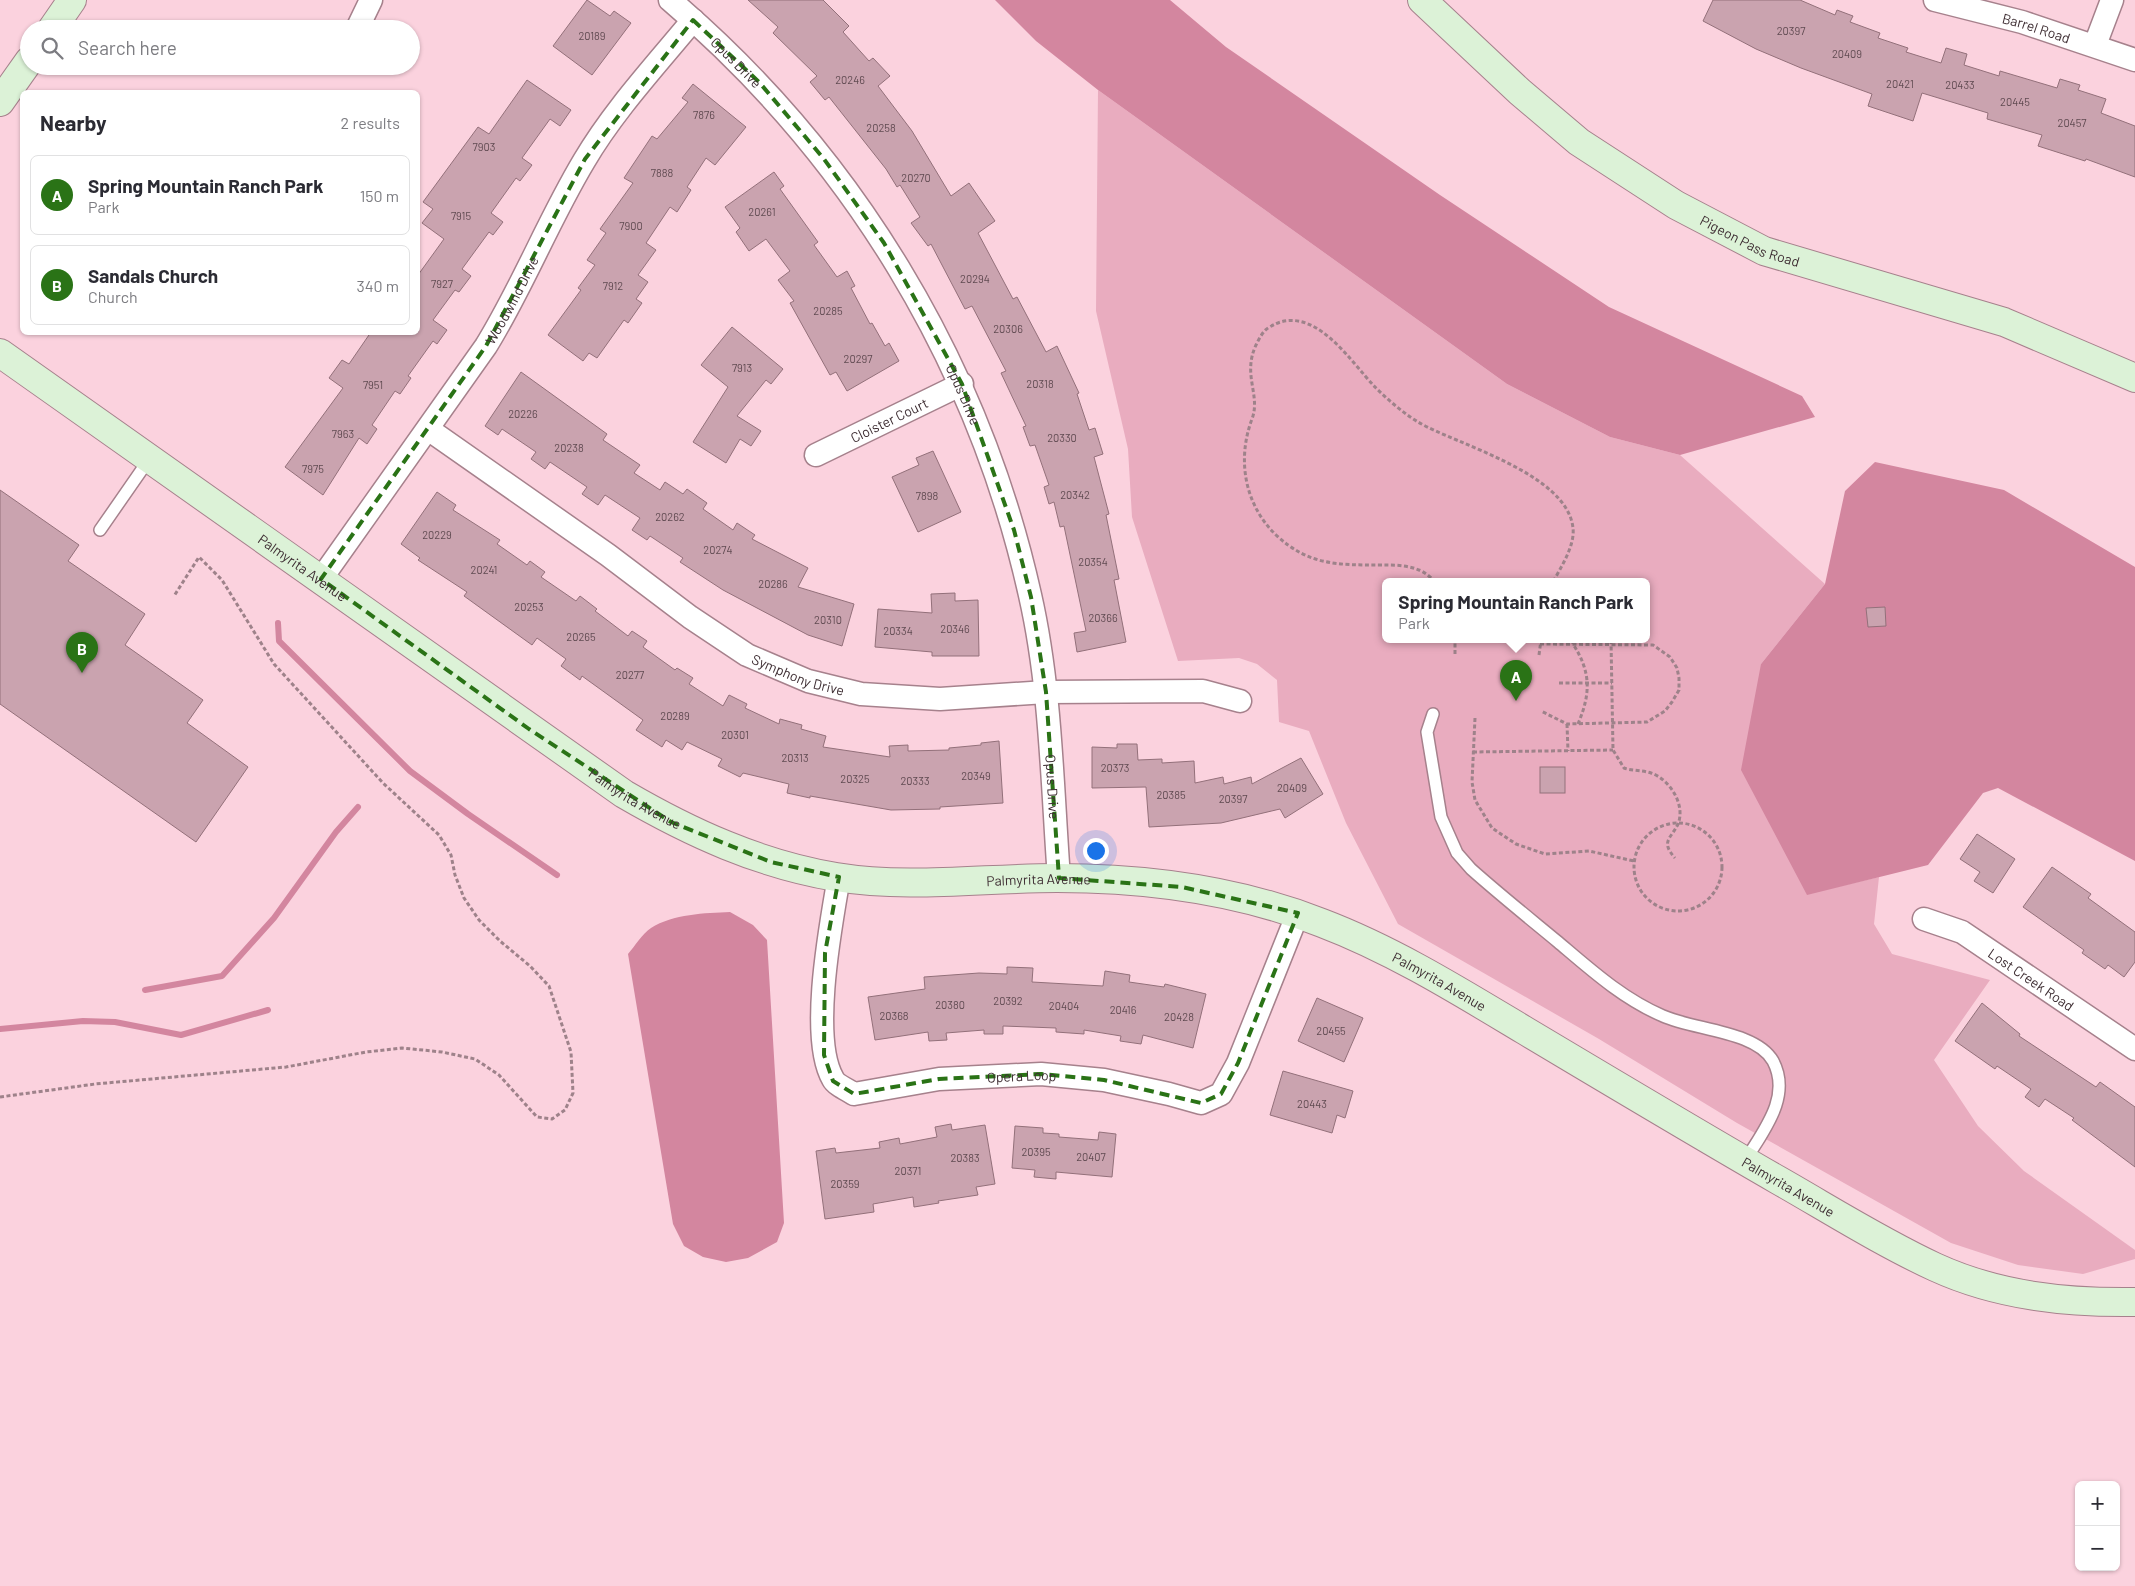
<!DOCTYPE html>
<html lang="en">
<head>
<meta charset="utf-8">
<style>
	:root { --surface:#fff; --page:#f7f7f7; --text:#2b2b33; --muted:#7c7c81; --line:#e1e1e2; --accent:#2a7316 }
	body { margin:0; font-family:Barlow,sans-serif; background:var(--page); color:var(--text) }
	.controls { position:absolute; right:15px; bottom:15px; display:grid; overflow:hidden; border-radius:8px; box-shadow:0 1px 4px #0004 }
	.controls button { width:45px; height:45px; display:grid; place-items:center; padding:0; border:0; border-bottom:1px solid var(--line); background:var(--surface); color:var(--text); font:25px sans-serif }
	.you { position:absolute; left:1095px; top:850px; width:18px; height:18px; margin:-12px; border:4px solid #fff; border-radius:50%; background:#1a73e8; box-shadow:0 0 0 8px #1a73e833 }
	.badge { display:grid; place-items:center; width:32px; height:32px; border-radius:50%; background:var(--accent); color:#fff; font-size:16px; font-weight:700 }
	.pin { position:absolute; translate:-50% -41px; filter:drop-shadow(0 1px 2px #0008) }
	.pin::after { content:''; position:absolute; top:26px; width:18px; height:15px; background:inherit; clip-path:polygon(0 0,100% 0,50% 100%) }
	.popup { position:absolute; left:1382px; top:578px; width:268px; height:65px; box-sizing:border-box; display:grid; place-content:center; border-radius:8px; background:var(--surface); filter:drop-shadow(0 1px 4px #0005); font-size:16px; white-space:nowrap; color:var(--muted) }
	.popup b { font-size:19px; color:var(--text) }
	.popup::after { content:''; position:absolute; left:50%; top:100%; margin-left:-10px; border:10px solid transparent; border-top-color:var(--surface) }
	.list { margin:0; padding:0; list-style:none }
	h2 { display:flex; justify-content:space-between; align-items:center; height:65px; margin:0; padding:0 20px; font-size:21px }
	h2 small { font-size:16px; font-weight:400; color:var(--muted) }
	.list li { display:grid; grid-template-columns:32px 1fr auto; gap:15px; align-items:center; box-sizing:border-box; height:80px; margin:0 10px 10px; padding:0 10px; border:1px solid var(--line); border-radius:8px }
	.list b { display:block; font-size:19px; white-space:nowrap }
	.list p { margin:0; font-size:16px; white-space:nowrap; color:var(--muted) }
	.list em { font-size:16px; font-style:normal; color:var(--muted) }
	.icon { flex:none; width:28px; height:28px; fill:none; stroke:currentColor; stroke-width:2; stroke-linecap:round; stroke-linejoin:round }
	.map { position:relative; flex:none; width:2135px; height:1586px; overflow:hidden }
	.search { position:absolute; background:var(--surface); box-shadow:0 1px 4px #0004; left:20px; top:20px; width:400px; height:55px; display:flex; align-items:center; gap:12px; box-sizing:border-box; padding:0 18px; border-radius:28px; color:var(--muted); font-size:19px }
	.panel { position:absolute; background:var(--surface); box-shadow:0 1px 4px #0004; left:20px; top:90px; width:400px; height:245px; border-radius:8px }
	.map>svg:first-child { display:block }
	.green { fill:#e9acbf; fill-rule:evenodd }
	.water { fill:#d3869f }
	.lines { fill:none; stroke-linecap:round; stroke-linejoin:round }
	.stream { stroke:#d3869f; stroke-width:6 }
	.building { fill:#caa3af; stroke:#93707a }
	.lane-casing { stroke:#a6818c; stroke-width:14 }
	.street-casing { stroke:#a6818c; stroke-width:25 }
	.secondary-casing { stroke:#a6818c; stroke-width:30 }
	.path { stroke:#9e828a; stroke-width:3; stroke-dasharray:4 2.5; stroke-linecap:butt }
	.lane { stroke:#fff; stroke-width:11 }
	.street { stroke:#fff; stroke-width:22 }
	.secondary { stroke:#dcf2d7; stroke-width:28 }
	.marked { fill:none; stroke:#2a7316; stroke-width:4; stroke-dasharray:10 6; stroke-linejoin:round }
	.labels { text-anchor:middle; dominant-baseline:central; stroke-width:5; stroke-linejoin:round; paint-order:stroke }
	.number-label { font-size:11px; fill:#614b52 }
	.street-label { font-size:14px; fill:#3e2e33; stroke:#fbd2de }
</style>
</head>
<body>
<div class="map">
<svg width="2135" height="1586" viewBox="0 0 2135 1586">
	<rect width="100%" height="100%" fill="#fbd2de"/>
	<path class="green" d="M1098,90L1507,384L1610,437L1680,455L1825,584L1761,664L1807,894L1879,877L1874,924L1892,954L1990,980L1934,1060L1978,1126L2024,1171L2135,1250V1259L2083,1274L2018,1265L1951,1243L1737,1123L1599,1039L1398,924L1346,823L1309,731L1279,722L1277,680L1257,664L1239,658L1178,661L1132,517L1128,449L1096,311ZM1386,582H1646V640H1386Z"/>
	<g class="water">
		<polygon points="995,0 1170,0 1226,47 1440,195 1609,307 1802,396 1815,417 1680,455 1610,437 1507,384 1098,90 1036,41"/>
		<polygon points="1875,462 2004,490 2135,567 2135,861 1998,788 1983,793 1928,865 1807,895 1741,770 1761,664 1825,584 1845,491"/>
		<path d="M730,912L753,925L767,940L784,1223L777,1242L748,1258L726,1262L703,1257L684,1246L673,1224L628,954C635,946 642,934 651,928C673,914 705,913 730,912Z"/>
	</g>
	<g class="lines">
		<g class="stream">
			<polyline points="278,623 279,641 410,771 468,814 557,875"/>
			<polyline points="145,990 222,976 274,918 336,832 358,807"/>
			<polyline points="0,1029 83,1021 115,1022 181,1035 268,1010"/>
		</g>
	</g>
	<g class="building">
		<polygon points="587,0 610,16 614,11 631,23 592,75 553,46"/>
		<polygon points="748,0 823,0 849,26 843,32 869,61 873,58 890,76 878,86 912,131 951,196 969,183 995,221 978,233 1013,299 1017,297 1046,352 1057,346 1079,393 1077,394 1089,430 1095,428 1103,454 1094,457 1109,514 1106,515 1119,579 1114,580 1126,642 1077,652 1074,633 1086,631 1064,526 1060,527 1054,502 1049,504 1044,487 1049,485 1035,445 1030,446 1023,427 1026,426 1001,373 1006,371 972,306 965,309 931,244 928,246 911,223 920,217 900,185 897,187 886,169 829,97 825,100 810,82 817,76 773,33 778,27"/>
		<polygon points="1713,0 1800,0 1835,15 1837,10 1853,16 1850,22 1880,33 1878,38 1908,48 1906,52 1941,63 1946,48 1967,54 1964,65 1999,76 2000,71 2057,88 2060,79 2080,85 2078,90 2106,99 2101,113 2135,126 2135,177 2086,159 2085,161 2038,146 2042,135 1987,119 1988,113 1922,93 1913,121 1868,106 1872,94 1801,68 1756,49 1703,21"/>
		<polygon points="527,80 571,110 560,126 550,119 522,158 532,165 520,181 516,178 491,213 503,222 493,235 489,232 462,269 471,276 459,292 455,290 433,320 447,330 437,344 433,341 408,376 411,378 400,394 395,391 372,425 377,429 367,444 359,438 323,495 285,467 343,388 329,378 342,360 349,364 371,332 418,332 418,275 444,239 422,223 433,209 423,202 478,127 489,134"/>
		<polygon points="693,84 746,127 715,165 706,158 687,187 691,190 677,212 670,207 646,243 656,250 638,275 648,282 636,299 642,303 628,323 624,320 597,358 589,353 583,361 548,335 581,290 578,288 595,265 587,260 606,233 600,229 633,183 624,178 652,136 657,139 688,102 682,98"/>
		<polygon points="774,172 784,186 780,189 818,242 814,245 837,277 847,271 855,286 851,288 870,324 872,323 885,346 889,343 899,361 847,391 836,372 830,375 790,303 794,301 778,280 790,271 766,239 749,251 736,232 740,228 725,207"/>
		<polygon points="732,327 783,369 771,384 766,380 737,416 761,431 751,446 740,439 726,463 693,442 728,387 701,365"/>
		<polygon points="521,372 607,434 603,440 640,465 634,473 660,490 665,482 683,494 687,489 707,503 703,509 733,530 737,523 755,535 752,539 808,568 798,587 854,604 842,646 808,635 723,590 680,562 683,558 650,536 647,540 632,530 640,518 605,495 598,505 582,494 587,487 550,462 545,469 531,459 536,452 502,429 498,435 485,426"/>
		<polygon points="933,451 961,512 918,532 892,477 919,465 916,458"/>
		<polygon points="0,490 79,545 68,561 145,614 125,645 203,700 187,723 248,767 196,842 0,704"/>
		<polygon points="437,492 456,505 453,510 500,540 497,544 527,565 530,561 545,572 541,577 576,601 580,596 597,609 595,611 628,636 632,631 647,641 643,647 675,670 677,668 693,678 689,684 723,706 729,695 747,704 745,708 779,724 780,719 802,725 801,729 826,736 823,747 890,757 889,746 908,745 908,751 949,750 949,748 981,745 981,743 999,741 1003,803 940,807 940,809 891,810 810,796 810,798 787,793 789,784 743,773 740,777 718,766 722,759 687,742 682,750 666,740 662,747 636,730 643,720 582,676 580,680 561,666 566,659 537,638 532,645 464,596 467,592 418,560 420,558 401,544"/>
		<polygon points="955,593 955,601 978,600 979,656 932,656 932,652 875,647 878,609 932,613 931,594"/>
		<polygon points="1885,607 1886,626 1868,627 1866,608"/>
		<polygon points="1117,744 1137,744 1138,760 1162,759 1162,763 1194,761 1195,783 1223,777 1224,784 1251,777 1252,784 1301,758 1323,794 1285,818 1280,809 1221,823 1149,827 1146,787 1092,788 1092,747 1117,748"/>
		<rect x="1540" y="767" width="25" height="26"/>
		<polygon points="1977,834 2015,859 1993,893 1974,881 1980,872 1960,859"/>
		<polygon points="2052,867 2091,894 2088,898 2135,932 2135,962 2124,977 2108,965 2105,969 2082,953 2084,950 2023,907"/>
		<polygon points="1007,967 1033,968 1032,982 1103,986 1105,971 1130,975 1129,982 1164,987 1165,984 1206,994 1193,1048 1143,1035 1141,1044 1120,1041 1121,1036 1084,1030 1084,1034 1056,1032 1056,1028 1003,1026 1003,1034 984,1034 984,1030 946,1033 947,1040 929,1041 928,1032 875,1040 868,997 925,989 924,977 979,973 1007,974"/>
		<polygon points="1317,998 1363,1018 1344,1062 1298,1041"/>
		<polygon points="1982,1003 2020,1034 2019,1036 2096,1087 2100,1082 2135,1107 2135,1167 2072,1120 2074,1118 2045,1099 2039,1107 2025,1097 2031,1089 1997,1066 1995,1069 1955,1041"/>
		<polygon points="1283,1071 1353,1091 1345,1118 1337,1115 1332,1133 1270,1115"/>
		<polygon points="951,1124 952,1130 985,1125 995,1184 976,1187 978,1195 938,1201 939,1203 914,1207 913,1197 873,1204 874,1212 825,1219 816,1151 835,1148 836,1153 880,1148 879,1142 899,1138 900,1144 937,1137 935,1127"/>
		<polygon points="1015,1126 1043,1128 1043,1133 1059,1134 1059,1137 1098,1140 1099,1132 1116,1134 1112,1177 1056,1172 1056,1179 1034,1177 1035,1170 1012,1168"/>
	</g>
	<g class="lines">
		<defs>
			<g id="lane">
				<polyline points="100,530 150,458"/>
				<path d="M1433,714L1427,732L1441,817L1457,853L1471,869C1499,894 1529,918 1558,942C1591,970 1623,999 1663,1016C1694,1030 1756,1031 1773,1061C1792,1097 1763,1131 1745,1161"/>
			</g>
			<g id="street">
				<path id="s1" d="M670,0C852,155 978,362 1030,595C1051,687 1052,784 1059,878"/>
				<path id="s2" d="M1935,0L2022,22L2135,60"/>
				<polyline points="358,27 371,0"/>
				<polyline points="2095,45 2112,0"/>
				<path id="s3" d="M428,429L608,555L690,617L747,655L808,681L861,694L940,699L1046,692L1203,691L1240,701"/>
				<path id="s4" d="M816,455L962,384"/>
				<path id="s5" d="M321,579L486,346C523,286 548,221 584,161C614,110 656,65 693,20"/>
				<path id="s6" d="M839,877C831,924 809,1038 833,1079C836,1085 848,1090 854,1094L939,1079L1041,1074L1104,1080L1169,1094L1201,1103L1221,1094L1238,1063L1298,913"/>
				<path id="s7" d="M1924,919L1962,932L2135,1049"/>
			</g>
			<g id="secondary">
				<path id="s8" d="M1422,0L1520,92L1579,142L1676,205L1764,251L2004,322L2135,378"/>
				<polyline points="52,29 72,0"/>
				<polyline points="0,102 29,61"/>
				<path id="s9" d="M0,353L624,794C691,833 759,864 836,877C909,889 983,878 1057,878C1146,878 1238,890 1322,923C1393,950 1459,991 1524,1030C1608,1080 1693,1131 1778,1180C1829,1209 1881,1242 1935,1267C1998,1296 2067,1303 2135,1302"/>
			</g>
		</defs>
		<use href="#lane" class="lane-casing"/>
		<use href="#street" class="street-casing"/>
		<use href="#secondary" class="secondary-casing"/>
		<g class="path">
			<path d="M1436,582C1431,578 1425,572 1419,570C1407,565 1394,565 1382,565C1339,565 1309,566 1276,535C1244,504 1237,459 1252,419C1261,395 1242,375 1256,345C1259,339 1263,331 1268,328C1312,299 1350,361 1375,387C1388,400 1402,412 1418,422C1457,445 1567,473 1573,528C1575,546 1561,567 1553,582"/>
			<path d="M1573,640V644C1591,672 1591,693 1578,724"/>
			<path d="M1611,640L1613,750L1624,768C1632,771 1642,770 1651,773C1669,779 1686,804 1678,824C1671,839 1660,841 1675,858"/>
			<polyline points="1540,644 1653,645 1670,657 1677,668 1679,678 1679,690 1672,702 1665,711 1647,722 1567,724 1541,711"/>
			<polyline points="1455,654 1455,640"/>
			<polyline points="1539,655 1541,640"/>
			<polyline points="1559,683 1612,683"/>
			<polyline points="1475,718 1472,782 1475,800 1492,828 1516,844 1545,854 1589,851 1634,861"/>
			<polyline points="1567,724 1568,751"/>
			<polyline points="1473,752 1613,750"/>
			<circle cx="1678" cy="867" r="44"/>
			<polyline points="0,1097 95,1084 286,1067 366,1052 402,1048 442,1052 475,1059 499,1075 537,1117 552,1119 565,1110 573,1093 571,1052 549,986 530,966 500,941 479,920 464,898 455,875 451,855 439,835 383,783 274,664 222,580 199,557 174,596"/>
		</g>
		<use href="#lane" class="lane"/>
		<use href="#street" class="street"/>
		<use href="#secondary" class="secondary"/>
	</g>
	<path class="marked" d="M693,20L759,82L824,159L884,243L962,384L1014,530L1031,597L1046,692L1059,878L1182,887L1298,913L1238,1063L1221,1094L1201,1103L1104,1080L1041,1074L939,1079L854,1094L833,1081L824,1055L825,953L839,877L771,862L671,822L529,729L321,579L486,346L585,159Z"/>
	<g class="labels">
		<g class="number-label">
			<text x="1791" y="30">20397</text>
			<text x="592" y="35">20189</text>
			<text x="1847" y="53">20409</text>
			<text x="850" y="79">20246</text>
			<text x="1900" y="83">20421</text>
			<text x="1960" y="84">20433</text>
			<text x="2015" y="101">20445</text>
			<text x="704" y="114">7876</text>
			<text x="2072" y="122">20457</text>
			<text x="881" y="127">20258</text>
			<text x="484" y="146">7903</text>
			<text x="662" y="172">7888</text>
			<text x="916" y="177">20270</text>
			<text x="762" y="211">20261</text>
			<text x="461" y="215">7915</text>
			<text x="631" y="225">7900</text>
			<text x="975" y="278">20294</text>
			<text x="442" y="283">7927</text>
			<text x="613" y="285">7912</text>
			<text x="828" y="310">20285</text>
			<text x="1008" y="328">20306</text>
			<text x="858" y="358">20297</text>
			<text x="742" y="367">7913</text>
			<text x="1040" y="383">20318</text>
			<text x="373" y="384">7951</text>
			<text x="523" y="413">20226</text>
			<text x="343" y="433">7963</text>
			<text x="1062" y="437">20330</text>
			<text x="569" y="447">20238</text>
			<text x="313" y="468">7975</text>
			<text x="1075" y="494">20342</text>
			<text x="927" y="495">7898</text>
			<text x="670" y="516">20262</text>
			<text x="437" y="534">20229</text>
			<text x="718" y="549">20274</text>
			<text x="1093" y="561">20354</text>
			<text x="484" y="569">20241</text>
			<text x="773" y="583">20286</text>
			<text x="529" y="606">20253</text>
			<text x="1103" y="617">20366</text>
			<text x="828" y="619">20310</text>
			<text x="955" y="628">20346</text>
			<text x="898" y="630">20334</text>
			<text x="581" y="636">20265</text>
			<text x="630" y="674">20277</text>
			<text x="675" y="715">20289</text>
			<text x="735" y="734">20301</text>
			<text x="795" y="757">20313</text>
			<text x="1115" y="767">20373</text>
			<text x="976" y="775">20349</text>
			<text x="855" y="778">20325</text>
			<text x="915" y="780">20333</text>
			<text x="1292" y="787">20409</text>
			<text x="1171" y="794">20385</text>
			<text x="1233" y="798">20397</text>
			<text x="1008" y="1000">20392</text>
			<text x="950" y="1004">20380</text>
			<text x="1064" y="1005">20404</text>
			<text x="1123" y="1009">20416</text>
			<text x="894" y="1015">20368</text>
			<text x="1179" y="1016">20428</text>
			<text x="1331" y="1030">20455</text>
			<text x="1312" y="1103">20443</text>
			<text x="1036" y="1151">20395</text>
			<text x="1091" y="1156">20407</text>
			<text x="965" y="1157">20383</text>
			<text x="908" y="1170">20371</text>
			<text x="845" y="1183">20359</text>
		</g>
		<g class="street-label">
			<text stroke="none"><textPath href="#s2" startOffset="105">Barrel Road</textPath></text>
			<text stroke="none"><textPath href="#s1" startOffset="91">Opus Drive</textPath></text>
			<text stroke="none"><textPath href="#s8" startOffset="410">Pigeon Pass Road</textPath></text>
			<text stroke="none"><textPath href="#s5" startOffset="338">Woodwind Drive</textPath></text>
			<text stroke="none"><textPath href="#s1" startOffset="496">Opus Drive</textPath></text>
			<text stroke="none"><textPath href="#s4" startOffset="81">Cloister Court</textPath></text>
			<text stroke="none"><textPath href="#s9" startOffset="371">Palmyrita Avenue</textPath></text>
			<text stroke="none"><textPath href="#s3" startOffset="446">Symphony Drive</textPath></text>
			<text stroke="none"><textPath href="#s1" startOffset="901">Opus Drive</textPath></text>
			<text stroke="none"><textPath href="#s9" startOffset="776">Palmyrita Avenue</textPath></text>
			<text stroke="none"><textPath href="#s9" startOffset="1196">Palmyrita Avenue</textPath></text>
			<text stroke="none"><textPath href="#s7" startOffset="124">Lost Creek Road</textPath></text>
			<text stroke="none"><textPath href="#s9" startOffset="1616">Palmyrita Avenue</textPath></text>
			<text stroke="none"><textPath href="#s6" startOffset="400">Opera Loop</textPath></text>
			<text stroke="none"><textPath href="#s9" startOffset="2021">Palmyrita Avenue</textPath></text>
		</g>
	</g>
</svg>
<div class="controls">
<button>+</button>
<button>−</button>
</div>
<div class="you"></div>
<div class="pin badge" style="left:1516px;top:701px">A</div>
<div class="popup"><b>Spring Mountain Ranch Park</b>Park</div>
<div class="pin badge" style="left:82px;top:673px">B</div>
<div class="search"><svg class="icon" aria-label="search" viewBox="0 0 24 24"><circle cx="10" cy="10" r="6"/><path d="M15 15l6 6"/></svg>Search here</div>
<section class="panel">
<h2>Nearby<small>2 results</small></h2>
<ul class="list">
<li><span class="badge">A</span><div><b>Spring Mountain Ranch Park</b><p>Park</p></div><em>150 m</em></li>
<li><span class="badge">B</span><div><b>Sandals Church</b><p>Church</p></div><em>340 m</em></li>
</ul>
</section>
</div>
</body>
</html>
